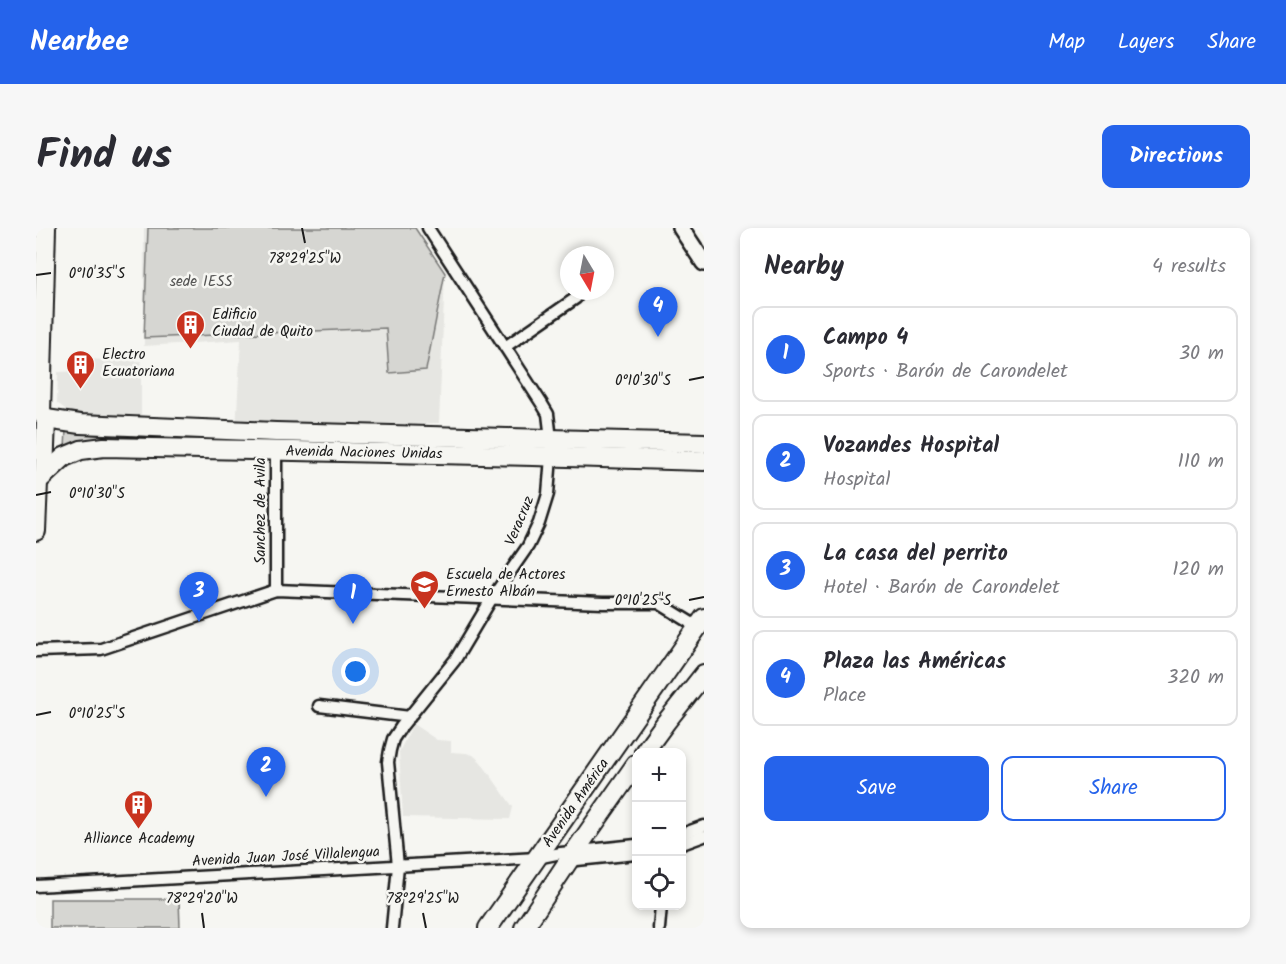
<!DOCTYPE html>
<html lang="en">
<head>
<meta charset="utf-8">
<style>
	:root { --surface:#fff; --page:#f7f7f7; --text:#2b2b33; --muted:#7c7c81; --line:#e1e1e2; --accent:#2563eb }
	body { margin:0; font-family:Kalam,sans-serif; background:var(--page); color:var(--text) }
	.controls { position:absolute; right:18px; bottom:18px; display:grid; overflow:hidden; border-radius:12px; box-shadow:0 3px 9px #0003 }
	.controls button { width:54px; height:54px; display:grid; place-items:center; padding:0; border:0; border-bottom:2px solid var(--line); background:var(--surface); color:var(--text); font:30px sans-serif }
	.compass { position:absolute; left:524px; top:18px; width:54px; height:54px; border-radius:50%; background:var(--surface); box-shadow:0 3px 9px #0003; rotate:170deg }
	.you { position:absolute; left:320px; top:444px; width:21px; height:21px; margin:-15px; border:4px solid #fff; border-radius:50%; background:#1a73e8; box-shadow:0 0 0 9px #1a73e833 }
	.badge { display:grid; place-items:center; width:39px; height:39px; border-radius:50%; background:var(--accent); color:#fff; font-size:20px; font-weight:700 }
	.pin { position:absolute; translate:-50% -50px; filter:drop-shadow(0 2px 3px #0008) }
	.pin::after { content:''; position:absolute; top:32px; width:21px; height:18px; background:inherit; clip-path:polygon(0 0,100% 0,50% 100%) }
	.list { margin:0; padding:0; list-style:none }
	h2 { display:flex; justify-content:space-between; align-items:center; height:78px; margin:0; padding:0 24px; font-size:26px }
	h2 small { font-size:20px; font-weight:400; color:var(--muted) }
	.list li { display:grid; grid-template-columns:39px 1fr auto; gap:18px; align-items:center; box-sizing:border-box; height:96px; margin:0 12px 12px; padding:0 12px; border:2px solid var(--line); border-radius:12px }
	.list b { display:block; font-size:22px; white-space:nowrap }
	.list p { margin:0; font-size:20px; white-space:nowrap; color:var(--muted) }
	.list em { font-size:20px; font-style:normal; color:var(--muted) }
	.actions { display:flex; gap:12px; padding:18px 24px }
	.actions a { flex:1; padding:14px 0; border:2px solid var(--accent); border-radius:12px; text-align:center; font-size:21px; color:var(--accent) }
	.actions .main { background:var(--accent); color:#fff }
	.icon { flex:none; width:33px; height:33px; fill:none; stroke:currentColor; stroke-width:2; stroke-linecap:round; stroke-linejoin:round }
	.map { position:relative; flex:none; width:668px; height:700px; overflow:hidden; border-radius:12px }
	header { display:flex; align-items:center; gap:36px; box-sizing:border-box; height:84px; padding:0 30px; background:var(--accent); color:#fff }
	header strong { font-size:28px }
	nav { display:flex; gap:33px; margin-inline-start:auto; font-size:21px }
	.intro { display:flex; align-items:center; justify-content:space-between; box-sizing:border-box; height:144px; padding:0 36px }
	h1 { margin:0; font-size:42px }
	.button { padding:15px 27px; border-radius:12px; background:var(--accent); color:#fff; font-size:21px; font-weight:700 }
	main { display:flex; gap:36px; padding:0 36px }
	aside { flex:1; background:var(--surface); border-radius:12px; box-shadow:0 3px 9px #0003 }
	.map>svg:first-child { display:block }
	.built { fill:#e6e6e2 }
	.green { fill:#d6d6d2; stroke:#797977; stroke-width:1.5 }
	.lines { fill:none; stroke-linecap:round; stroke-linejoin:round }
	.minor-casing { stroke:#1c1c1c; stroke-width:15 }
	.secondary-casing { stroke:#1c1c1c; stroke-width:20 }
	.primary-casing { stroke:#1c1c1c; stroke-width:22 }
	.minor { stroke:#f6f6f2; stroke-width:10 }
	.secondary { stroke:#f6f6f2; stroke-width:15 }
	.primary { stroke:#f6f6f2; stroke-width:18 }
	.ticks { fill:none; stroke:#1c1c1c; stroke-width:2 }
	.labels { text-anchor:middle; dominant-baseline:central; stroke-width:5; stroke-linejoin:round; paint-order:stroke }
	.park-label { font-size:15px; fill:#545453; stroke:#f6f6f2 }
	.poi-label { font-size:15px; fill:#1c1c1c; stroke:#f6f6f2; text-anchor:start }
	.street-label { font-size:15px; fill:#1c1c1c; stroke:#f6f6f2 }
	.ticks-label { font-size:15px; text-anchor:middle; fill:#1c1c1c; stroke:#f6f6f2; stroke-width:5; stroke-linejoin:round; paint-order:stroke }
</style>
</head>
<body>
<header>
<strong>Nearbee</strong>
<nav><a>Map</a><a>Layers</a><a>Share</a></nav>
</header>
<div class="intro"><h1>Find us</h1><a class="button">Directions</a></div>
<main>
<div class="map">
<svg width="668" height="700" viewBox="0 0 668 700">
	<rect width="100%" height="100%" fill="#f6f6f2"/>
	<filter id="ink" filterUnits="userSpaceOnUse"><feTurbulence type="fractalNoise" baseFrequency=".0167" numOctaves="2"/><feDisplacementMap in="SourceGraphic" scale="12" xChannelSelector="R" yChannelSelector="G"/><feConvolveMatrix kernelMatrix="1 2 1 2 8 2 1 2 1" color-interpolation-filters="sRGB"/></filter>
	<g filter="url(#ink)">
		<g class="built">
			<polygon points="108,0 379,0 409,45 403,195 200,202 205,112 108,118"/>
			<polygon points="43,131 105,133 105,198 50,196 21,175 22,144 45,143"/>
			<polygon points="377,496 401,512 415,513 415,524 430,525 437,527 444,533 477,579 474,591 367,589 363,524"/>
		</g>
		<g class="green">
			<polygon points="112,0 379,0 409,45 390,142 353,145 350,100 108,110"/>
			<polygon points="30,201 37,204 60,207 228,211 228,218 29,221"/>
			<polygon points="14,671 143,671 144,700 14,700"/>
		</g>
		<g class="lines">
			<defs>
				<g id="minor">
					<polyline points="469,119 540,70"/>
					<polyline points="240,219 240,362"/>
					<polyline points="0,423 65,421 240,362 567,375 623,375 662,399"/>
					<polyline points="283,478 374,489"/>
					<polyline points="646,606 668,598"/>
					<polyline points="646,616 668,608"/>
					<polyline points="531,633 600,626"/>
					<polyline points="0,658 501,630 525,625 600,617"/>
					<polyline points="356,700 362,638 352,534 354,522 357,511 365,499 419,432 456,370 492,318 503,295 512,266 515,229 515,211 512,186 506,176 392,0"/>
					<polyline points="623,700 625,678"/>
				</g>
				<polyline id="secondary" points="645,0 668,35"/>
				<g id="primary">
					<polyline points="0,182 5,185 10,191 44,196 240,204 668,215"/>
					<polyline points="5,185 10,0"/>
					<polyline points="8,246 10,191"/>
					<polyline points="0,255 28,229 45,222 68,219 497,228 668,233"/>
					<polyline points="0,303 2,254"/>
					<polyline points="608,524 630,494 668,446"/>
					<polyline points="452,700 668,390"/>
					<polyline points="488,700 539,623 600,536"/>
				</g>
			</defs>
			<use href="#minor" class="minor-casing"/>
			<use href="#secondary" class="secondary-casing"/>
			<use href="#primary" class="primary-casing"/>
			<use href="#minor" class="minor"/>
			<use href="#secondary" class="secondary"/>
			<use href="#primary" class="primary"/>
		</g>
	</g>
	<path class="ticks" d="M266,0L269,15M0,47L15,45M653,152L668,149M0,267L15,264M653,372L668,369M0,487L15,484M166,685L168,700M387,685L390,700"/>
	<defs>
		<symbol id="building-pin" viewBox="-11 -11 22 30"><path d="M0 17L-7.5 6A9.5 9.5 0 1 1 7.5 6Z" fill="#c8321e" stroke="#f6f6f2"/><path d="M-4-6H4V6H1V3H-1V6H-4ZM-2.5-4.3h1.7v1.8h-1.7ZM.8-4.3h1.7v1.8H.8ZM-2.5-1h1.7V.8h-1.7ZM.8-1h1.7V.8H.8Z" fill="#fff"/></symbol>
		<symbol id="school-pin" viewBox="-11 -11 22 30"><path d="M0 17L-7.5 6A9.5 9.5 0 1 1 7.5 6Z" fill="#c8321e" stroke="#f6f6f2"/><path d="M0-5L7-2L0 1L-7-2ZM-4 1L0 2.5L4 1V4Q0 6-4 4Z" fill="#fff"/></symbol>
	</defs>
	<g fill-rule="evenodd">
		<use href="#building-pin" x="138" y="80" width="33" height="45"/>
		<use href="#building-pin" x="28" y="120" width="33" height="45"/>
		<use href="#school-pin" x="372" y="340" width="33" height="45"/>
		<use href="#building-pin" x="86" y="560" width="33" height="45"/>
	</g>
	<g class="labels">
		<g class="park-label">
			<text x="165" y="54">sede IESS</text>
		</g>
		<g class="poi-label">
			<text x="176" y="87">Edificio<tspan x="176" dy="17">Ciudad de Quito</tspan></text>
			<text x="66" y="127">Electro<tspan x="66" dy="17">Ecuatoriana</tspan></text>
			<text x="410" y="347">Escuela de Actores<tspan x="410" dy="17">Ernesto Albán</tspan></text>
			<text x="103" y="611" text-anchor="middle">Alliance Academy</text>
		</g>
		<g class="street-label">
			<text transform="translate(328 225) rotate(1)">Avenida Naciones Unidas</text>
			<text transform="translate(225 283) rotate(-90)">Sanchez de Avila</text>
			<text transform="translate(484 293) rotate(-67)">Veracruz</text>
			<text transform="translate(540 575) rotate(-55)">Avenida América</text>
			<text transform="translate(250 629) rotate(-3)">Avenida Juan José Villalengua</text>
		</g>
	</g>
	<g class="ticks-label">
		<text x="269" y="35">78°29'25"W</text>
		<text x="61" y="50">0°10'35"S</text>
		<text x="607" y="157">0°10'30"S</text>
		<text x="61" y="270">0°10'30"S</text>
		<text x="607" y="377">0°10'25"S</text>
		<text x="61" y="490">0°10'25"S</text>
		<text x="166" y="675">78°29'20"W</text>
		<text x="387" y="675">78°29'25"W</text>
	</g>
</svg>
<div class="controls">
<button>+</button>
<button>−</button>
<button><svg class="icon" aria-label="locate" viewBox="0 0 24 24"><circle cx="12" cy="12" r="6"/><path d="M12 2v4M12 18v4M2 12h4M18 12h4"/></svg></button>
</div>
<svg class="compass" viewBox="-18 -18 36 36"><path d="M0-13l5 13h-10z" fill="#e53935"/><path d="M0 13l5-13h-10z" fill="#7c7c81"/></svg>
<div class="you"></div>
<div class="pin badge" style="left:317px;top:396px">1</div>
<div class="pin badge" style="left:230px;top:569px">2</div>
<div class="pin badge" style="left:163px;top:394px">3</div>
<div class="pin badge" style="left:622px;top:109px">4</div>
</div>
<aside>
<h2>Nearby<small>4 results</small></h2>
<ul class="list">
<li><span class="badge">1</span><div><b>Campo 4</b><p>Sports · Barón de Carondelet</p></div><em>30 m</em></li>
<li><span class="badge">2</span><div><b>Vozandes Hospital</b><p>Hospital</p></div><em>110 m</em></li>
<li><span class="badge">3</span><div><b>La casa del perrito</b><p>Hotel · Barón de Carondelet</p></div><em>120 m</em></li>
<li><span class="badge">4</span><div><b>Plaza las Américas</b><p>Place</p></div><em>320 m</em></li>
</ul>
<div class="actions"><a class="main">Save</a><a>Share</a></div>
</aside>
</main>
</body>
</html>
